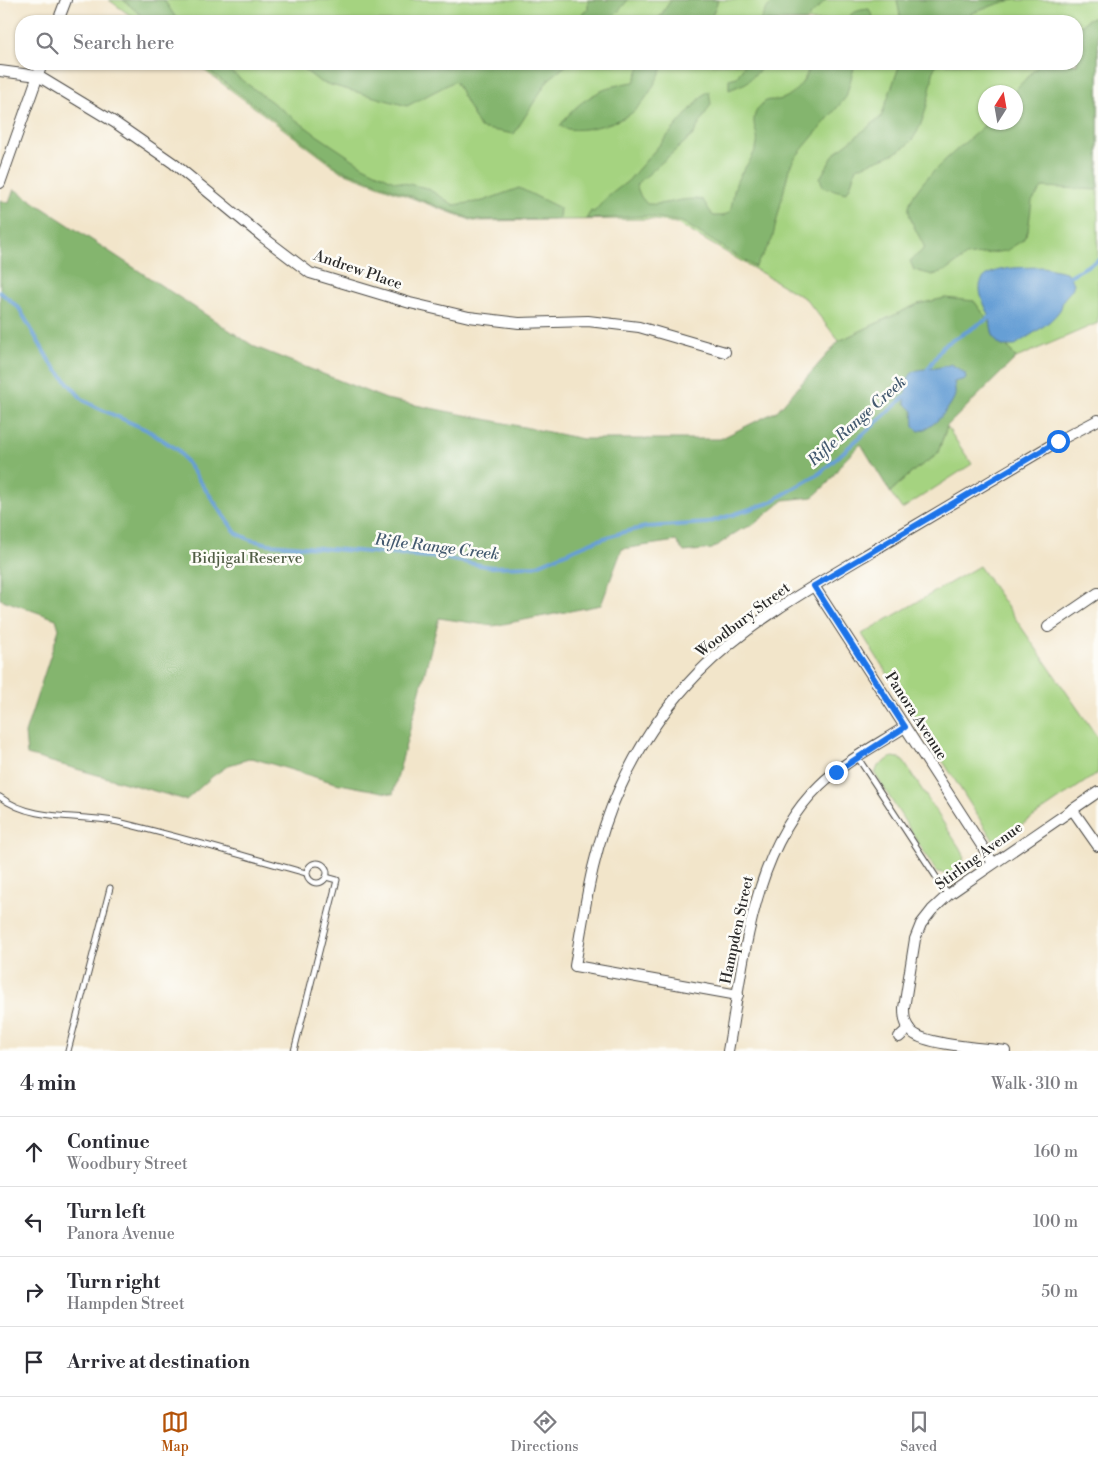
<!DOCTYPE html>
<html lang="en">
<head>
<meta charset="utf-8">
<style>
	:root { --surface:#fff; --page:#f2f2f3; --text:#2b2b33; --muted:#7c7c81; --line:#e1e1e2; --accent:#b45309 }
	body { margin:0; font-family:"Libre Bodoni",serif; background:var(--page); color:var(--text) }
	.compass { position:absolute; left:978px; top:85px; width:45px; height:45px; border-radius:50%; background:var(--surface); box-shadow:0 1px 4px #0004; rotate:11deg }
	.stop { position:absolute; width:15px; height:15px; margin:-11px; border:4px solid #1a73e8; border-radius:50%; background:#fff }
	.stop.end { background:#1a73e8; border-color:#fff; box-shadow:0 1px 5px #0008 }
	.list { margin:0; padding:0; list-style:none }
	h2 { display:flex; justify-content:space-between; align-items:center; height:65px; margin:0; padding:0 20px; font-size:21px }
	h2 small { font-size:16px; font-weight:400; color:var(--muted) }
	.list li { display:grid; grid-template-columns:32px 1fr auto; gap:15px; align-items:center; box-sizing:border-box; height:70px; padding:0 20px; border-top:1px solid var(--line) }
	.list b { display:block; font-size:19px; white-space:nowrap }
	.list p { margin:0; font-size:16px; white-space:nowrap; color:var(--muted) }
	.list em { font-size:16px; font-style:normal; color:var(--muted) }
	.icon { flex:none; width:28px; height:28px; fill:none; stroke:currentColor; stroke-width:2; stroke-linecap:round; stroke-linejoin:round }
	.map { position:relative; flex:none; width:1098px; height:1051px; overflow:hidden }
	.search { position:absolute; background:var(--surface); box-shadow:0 1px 4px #0004; left:15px; right:15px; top:15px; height:55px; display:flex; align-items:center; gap:12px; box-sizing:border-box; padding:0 18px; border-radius:20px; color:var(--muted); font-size:19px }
	.sheet { height:345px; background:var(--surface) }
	nav { display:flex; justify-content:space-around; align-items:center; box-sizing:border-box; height:70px; border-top:1px solid var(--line); background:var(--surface); font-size:14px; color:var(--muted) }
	nav a { display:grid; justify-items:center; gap:2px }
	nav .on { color:var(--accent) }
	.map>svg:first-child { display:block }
	.green { fill:#a5d380; stroke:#687f56; fill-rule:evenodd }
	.forest { fill:#84b56e; stroke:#58704c }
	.water { fill:#669fd5; stroke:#486580 }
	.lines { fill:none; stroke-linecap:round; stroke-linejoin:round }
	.stream { stroke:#669fd5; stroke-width:4 }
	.lane-casing { stroke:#494743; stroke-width:7 }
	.street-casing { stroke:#494743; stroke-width:12 }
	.lane { stroke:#fff; stroke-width:5 }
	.street { stroke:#fff; stroke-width:10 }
	.route { stroke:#1a73e8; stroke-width:6 }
	.labels { text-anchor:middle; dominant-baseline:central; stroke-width:5; stroke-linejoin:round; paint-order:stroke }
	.street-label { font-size:15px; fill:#2b2b2b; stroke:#fdfcf7 }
	.park-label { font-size:15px; fill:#505d44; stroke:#fdfcf7 }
	.water-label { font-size:16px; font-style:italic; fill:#43596f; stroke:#fdfcf7 }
</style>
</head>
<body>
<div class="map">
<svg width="1098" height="1051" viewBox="0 0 1098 1051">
	<rect width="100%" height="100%" fill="#fdfcf7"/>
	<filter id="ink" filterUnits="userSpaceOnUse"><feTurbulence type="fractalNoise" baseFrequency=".02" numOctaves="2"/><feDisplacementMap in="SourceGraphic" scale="10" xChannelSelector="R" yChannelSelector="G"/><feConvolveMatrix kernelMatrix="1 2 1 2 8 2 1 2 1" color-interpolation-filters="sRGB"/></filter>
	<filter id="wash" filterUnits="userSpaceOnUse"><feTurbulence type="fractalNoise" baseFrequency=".0096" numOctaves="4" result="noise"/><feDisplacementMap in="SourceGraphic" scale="20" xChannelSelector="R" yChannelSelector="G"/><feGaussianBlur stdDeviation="1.12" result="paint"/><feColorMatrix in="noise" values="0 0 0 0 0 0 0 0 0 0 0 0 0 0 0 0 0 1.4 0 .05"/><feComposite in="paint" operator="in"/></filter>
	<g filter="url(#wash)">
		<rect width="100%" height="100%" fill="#f2e5ca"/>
		<g class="green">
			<path d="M109,0H1098V323L1016,358L974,301L918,304L839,341L806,299L676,223L648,219L473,221L340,171L196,64H1077V21H138ZM986,92H1016V122H986Z"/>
			<polygon points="947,427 972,464 902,509 890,492 916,469 937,455"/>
			<polygon points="979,566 1098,738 1098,773 995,843 862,634"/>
			<path d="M892,757L899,758L904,762L963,853C966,866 957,869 948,875L936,871L875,774L878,766Z"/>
		</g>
		<g class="forest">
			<polygon points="123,0 164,0 178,21 148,21"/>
			<polygon points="588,0 628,0 610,21 574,21 588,9"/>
			<polygon points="671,0 718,0 710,21 657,21"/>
			<polygon points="775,0 826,0 805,21 760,21 766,9"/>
			<path d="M897,0H1015C999,2 987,8 972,13L966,21H901Z"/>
			<path d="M869,9L873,17L871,21H845C851,12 858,10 869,9Z"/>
			<path d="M1098,17V190L1043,187L1032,201L1028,231L1023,240L1006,251L966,256L947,270L933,275L914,270L910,261L925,248C920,237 911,224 909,212C904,189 971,139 987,123L1016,122V92H1013L1040,64H1077V29L1088,19Z"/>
			<polygon points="200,64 220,64 318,136 363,166 394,181 427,188 454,205 483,201 519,188 560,208 559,219 474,220 340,169"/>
			<polygon points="297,64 437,64 446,67 458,64 568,64 548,80 514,134 480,128 455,81 407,106 320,82"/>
			<path d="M641,64H665C656,80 648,100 633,112C620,123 574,136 560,126C576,101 605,85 634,82Z"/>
			<polygon points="745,64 766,64 746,83 729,90 729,79 737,77"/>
			<path d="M809,64H855L846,97L794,159L789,169L772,240L755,267L682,222L647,216L586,219L591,211L594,212L606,198L628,181L704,94L709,91L711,104L693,135L636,185L641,197L647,204C666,206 684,196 703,200L713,216H723L730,212C733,202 733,190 737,181C742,170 752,160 756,148C762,133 745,122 761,105C768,97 774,102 782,99C795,95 809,77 809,64Z"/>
			<path d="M900,64H938L934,68C930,90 926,122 912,140C900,155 873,161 856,168L850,187L846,193L823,187L820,178L835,153L881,117Z"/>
			<polygon points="14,189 255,347 386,399 583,439 720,439 777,411 839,341 918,304 945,298 974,301 1016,358 947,426 937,455 916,469 890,492 861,444 842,463 828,483 813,497 784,500 753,525 740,530 712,549 684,552 676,541 622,549 601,605 493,626 439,618 393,794 335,783 252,758 229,765 213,776 186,800 27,755 25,733 59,629 56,619 0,599 0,200 9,203"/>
		</g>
		<g class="water">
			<path d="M1043,267L1066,272L1074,283C1073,291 1068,293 1064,299C1062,302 1062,307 1060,310C1049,326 1029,335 1014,346H1002C990,339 992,326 989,315C986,307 980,298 980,289C978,264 1028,268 1043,267Z"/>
			<path d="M951,364L965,373L966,379L954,382C955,387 956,394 954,398C948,411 932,429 919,431L914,427L913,411L905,403C906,356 921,376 951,364Z"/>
		</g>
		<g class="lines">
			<g class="stream">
				<polyline points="1066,278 1098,260"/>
				<polyline points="0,292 19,308 50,362 83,400 98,408 147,430 178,450 236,533 251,540 269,544 442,558 491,567 535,566 592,542 624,532 646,527 707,523 769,503 820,473 909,393"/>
				<polyline points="926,372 943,346 994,315"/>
			</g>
		</g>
	</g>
	<g filter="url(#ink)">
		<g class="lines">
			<defs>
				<g id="lane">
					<polyline points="858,758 948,895"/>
					<path d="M0,797C35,823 78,813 118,822C181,837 244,856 306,873"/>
					<circle cx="317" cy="873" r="10"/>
					<polyline points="68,1051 110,888"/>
					<polyline points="294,1051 337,880 326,877"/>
				</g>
				<g id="street">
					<polyline points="58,21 66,0"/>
					<polyline points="0,71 38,76 114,122 173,163 264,238 310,273 410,303 469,317 519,323 588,321 639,327 725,352"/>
					<polyline points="0,183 42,64"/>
					<polyline points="814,586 993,863"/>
					<polyline points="1048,627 1098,593"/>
					<polyline points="1072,809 1098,846"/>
					<path d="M738,995L575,966C585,906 593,846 619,790C638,747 666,706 699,672C750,620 824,580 886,543C943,509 1000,475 1058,441L1098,420"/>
					<polyline points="899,1037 909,1028"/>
					<path d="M728,1051C744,962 751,851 820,785C844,762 877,745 905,727"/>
					<path d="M1005,1051C983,1048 928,1045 913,1033C905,1026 904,1018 904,1008L915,939L921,924L932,910L948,895L1098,792"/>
				</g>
			</defs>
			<use href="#lane" class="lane-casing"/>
			<use href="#street" class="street-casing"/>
			<use href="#lane" class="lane"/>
			<use href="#street" class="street"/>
		</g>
	</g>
	<g class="lines" filter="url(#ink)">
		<polyline class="route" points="836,772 905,727 814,586 1058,441"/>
	</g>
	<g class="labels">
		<g class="street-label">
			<text transform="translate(358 270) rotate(19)">Andrew Place</text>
			<text transform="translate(743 620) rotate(-37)">Woodbury Street</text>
			<text transform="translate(916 716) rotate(57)">Panora Avenue</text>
			<text transform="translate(979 856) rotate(-36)">Stirling Avenue</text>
			<text transform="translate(737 930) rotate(-78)">Hampden Street</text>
		</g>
		<g class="park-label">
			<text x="247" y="558">Bidjigal Reserve</text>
		</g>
		<g class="water-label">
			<text transform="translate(857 421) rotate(-42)">Rifle Range Creek</text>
			<text transform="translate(437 547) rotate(7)">Rifle Range Creek</text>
		</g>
	</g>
</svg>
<svg class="compass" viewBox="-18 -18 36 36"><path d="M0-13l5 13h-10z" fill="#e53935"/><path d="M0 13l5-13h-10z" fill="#7c7c81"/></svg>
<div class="stop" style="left:1058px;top:441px"></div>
<div class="stop end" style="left:836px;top:772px"></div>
<div class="search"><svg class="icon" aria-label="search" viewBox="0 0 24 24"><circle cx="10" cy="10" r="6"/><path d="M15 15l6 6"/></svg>Search here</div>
</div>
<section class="sheet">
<h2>4 min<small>Walk · 310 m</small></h2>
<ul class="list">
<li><svg class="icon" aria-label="ahead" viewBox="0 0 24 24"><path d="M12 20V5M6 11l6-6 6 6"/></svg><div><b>Continue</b><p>Woodbury Street</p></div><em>160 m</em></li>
<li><svg class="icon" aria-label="left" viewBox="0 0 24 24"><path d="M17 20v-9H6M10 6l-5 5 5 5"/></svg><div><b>Turn left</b><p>Panora Avenue</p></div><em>100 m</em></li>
<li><svg class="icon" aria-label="right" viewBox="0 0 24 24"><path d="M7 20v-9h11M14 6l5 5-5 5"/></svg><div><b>Turn right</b><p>Hampden Street</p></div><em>50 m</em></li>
<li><svg class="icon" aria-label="arrive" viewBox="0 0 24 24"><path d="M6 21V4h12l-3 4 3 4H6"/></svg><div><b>Arrive at destination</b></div></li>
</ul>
</section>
<nav>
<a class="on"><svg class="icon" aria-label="map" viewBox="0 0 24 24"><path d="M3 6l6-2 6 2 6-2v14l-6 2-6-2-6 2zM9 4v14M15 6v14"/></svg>Map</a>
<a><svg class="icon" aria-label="directions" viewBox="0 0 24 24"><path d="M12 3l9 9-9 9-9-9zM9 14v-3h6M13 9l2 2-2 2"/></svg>Directions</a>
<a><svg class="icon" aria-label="saved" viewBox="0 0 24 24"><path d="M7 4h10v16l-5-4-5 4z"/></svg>Saved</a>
</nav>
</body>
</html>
